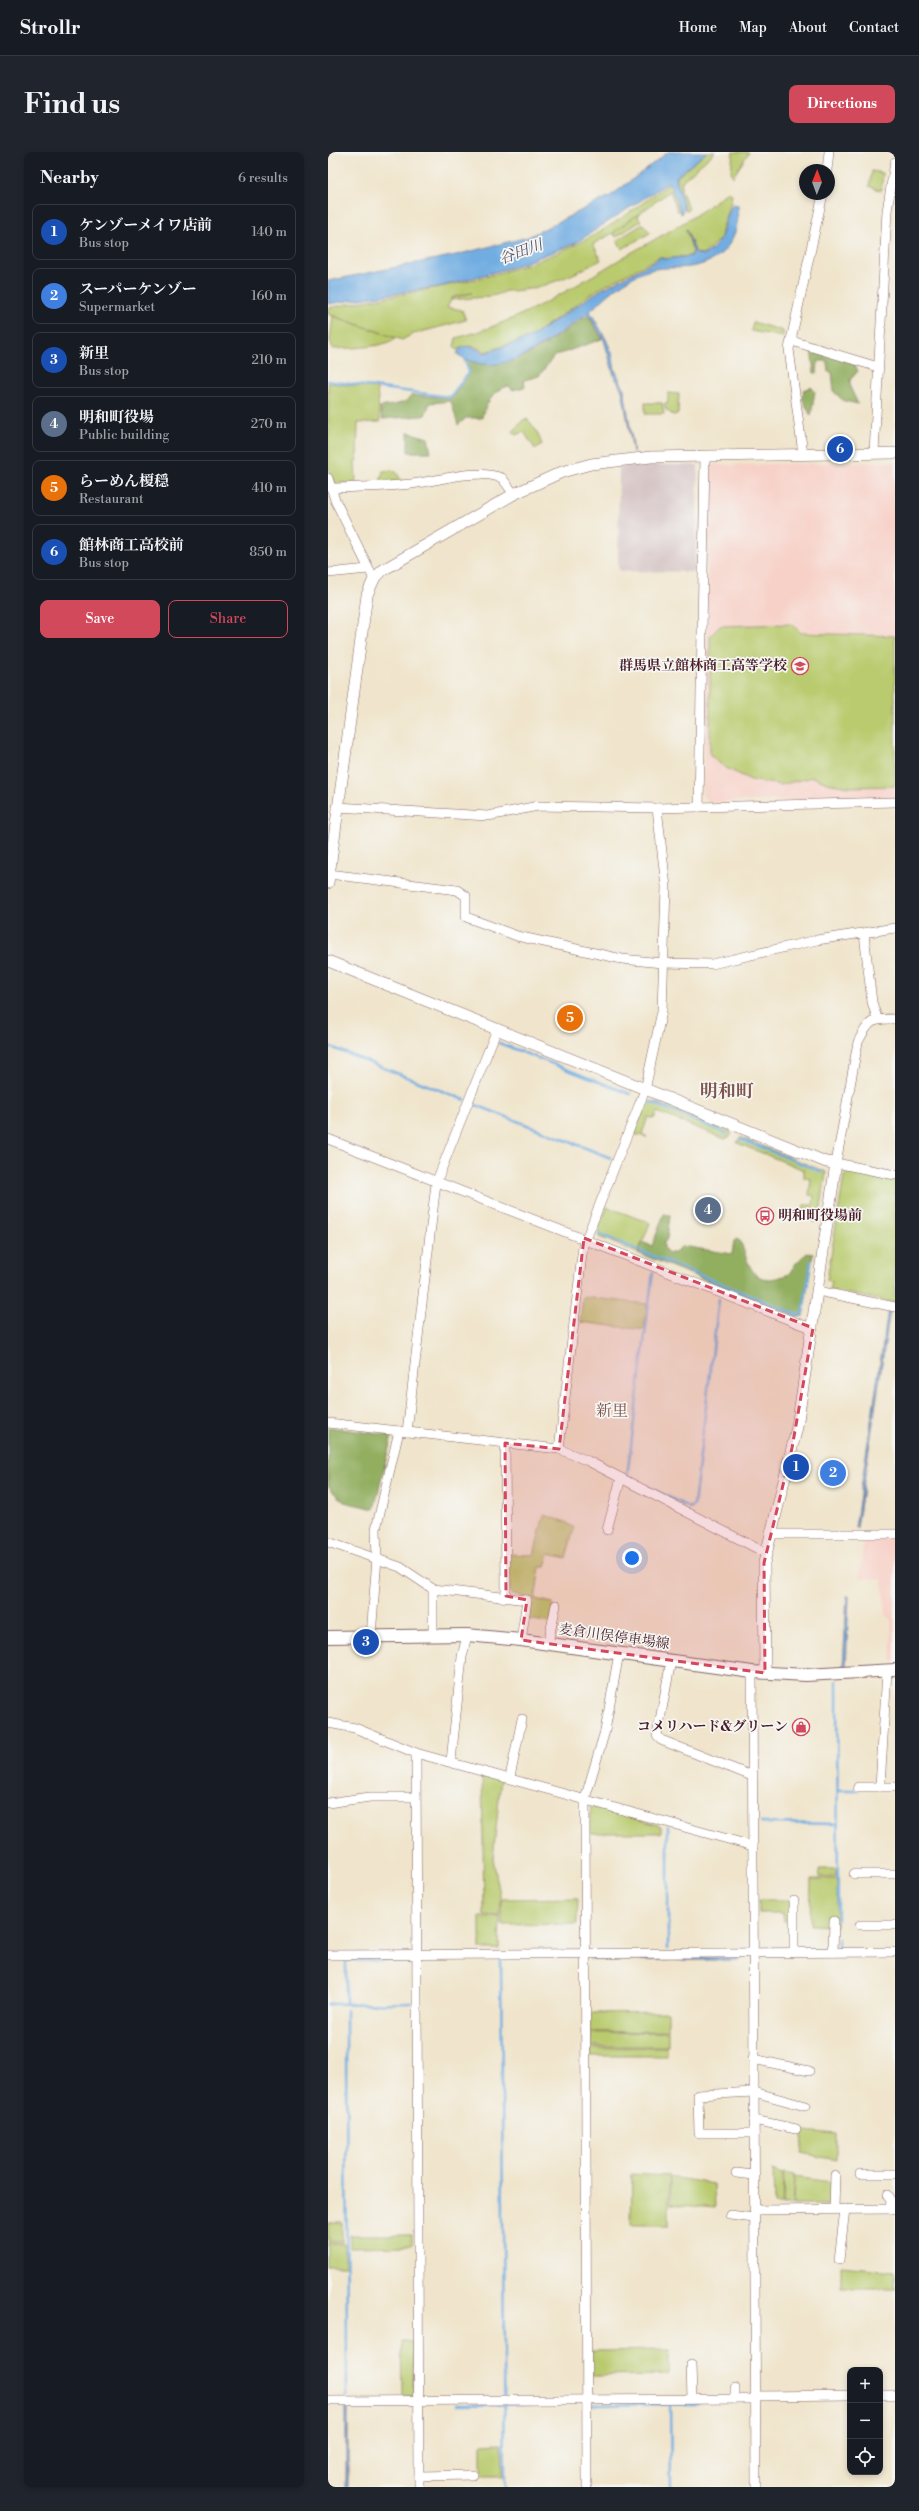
<!DOCTYPE html>
<html lang="en">
<head>
<meta charset="utf-8">
<style>
	:root { --surface:#171b24; --page:#20242c; --text:#f1f3f6; --muted:#9ea1a6; --line:#363941; --accent:#d1495b }
	body { margin:0; font-family:"Libre Bodoni","Noto Serif JP",serif; background:var(--page); color:var(--text) }
	.controls { position:absolute; right:12px; bottom:12px; display:grid; overflow:hidden; border-radius:8px; box-shadow:0 2px 6px #0003 }
	.controls button { width:36px; height:36px; display:grid; place-items:center; padding:0; border:0; border-bottom:1px solid var(--line); background:var(--surface); color:var(--text); font:20px sans-serif }
	.compass { position:absolute; left:471px; top:12px; width:36px; height:36px; border-radius:50%; background:var(--surface); box-shadow:0 2px 6px #0003; rotate:1deg }
	.you { position:absolute; left:304px; top:1406px; width:14px; height:14px; margin:-10px; border:3px solid #fff; border-radius:50%; background:#1a73e8; box-shadow:0 0 0 6px #1a73e833 }
	.badge { display:grid; place-items:center; width:26px; height:26px; border-radius:50%; background:var(--accent); color:#fff; font-size:13px; font-weight:700 }
	.pin { position:absolute; translate:-50% -50%; border:2px solid #fff; box-shadow:0 1px 4px #0006 }
	.list { margin:0; padding:0; list-style:none }
	h2 { display:flex; justify-content:space-between; align-items:center; height:52px; margin:0; padding:0 16px; font-size:17px }
	h2 small { font-size:13px; font-weight:400; color:var(--muted) }
	.list li { display:grid; grid-template-columns:26px 1fr auto; gap:12px; align-items:center; box-sizing:border-box; height:56px; margin:0 8px 8px; padding:0 8px; border:1px solid var(--line); border-radius:8px }
	.list b { display:block; font-size:15px; white-space:nowrap }
	.list p { margin:0; font-size:13px; white-space:nowrap; color:var(--muted) }
	.list em { font-size:13px; font-style:normal; color:var(--muted) }
	.actions { display:flex; gap:8px; padding:12px 16px }
	.actions a { flex:1; padding:9px 0; border:1px solid var(--accent); border-radius:8px; text-align:center; font-size:14px; color:var(--accent) }
	.actions .main { background:var(--accent); color:#fff }
	.icon { flex:none; width:22px; height:22px; fill:none; stroke:currentColor; stroke-width:2; stroke-linecap:round; stroke-linejoin:round }
	.map { position:relative; flex:none; width:567px; height:2335px; overflow:hidden; border-radius:8px }
	header { display:flex; align-items:center; gap:24px; box-sizing:border-box; height:56px; padding:0 20px; background:var(--surface); border-bottom:1px solid var(--line) }
	header strong { font-size:19px }
	nav { display:flex; gap:22px; margin-inline-start:auto; font-size:14px }
	.intro { display:flex; align-items:center; justify-content:space-between; box-sizing:border-box; height:96px; padding:0 24px }
	h1 { margin:0; font-size:28px }
	.button { padding:10px 18px; border-radius:8px; background:var(--accent); color:#fff; font-size:14px; font-weight:700 }
	main { display:flex; gap:24px; padding:0 24px }
	aside { flex:1; background:var(--surface); border-radius:8px; box-shadow:0 2px 6px #0003 }
	.map>svg:first-child { display:block }
	.built { fill:#f7d1c8 }
	.industrial { fill:#d2bfc0 }
	.green { fill:#b9cb6e; stroke:#82754c }
	.forest { fill:#92af61; stroke:#6e6746 }
	.water { fill:#72ade2; stroke:#5e6686 }
	.lines { fill:none; stroke-linecap:round; stroke-linejoin:round }
	.stream { stroke:#72ade2; stroke-width:2.5 }
	.minor-casing { stroke:#846463; stroke-width:10 }
	.tertiary-casing { stroke:#846463; stroke-width:12 }
	.secondary-casing { stroke:#846463; stroke-width:14 }
	.minor { stroke:#fff; stroke-width:9 }
	.tertiary { stroke:#fff; stroke-width:11 }
	.secondary { stroke:#fff; stroke-width:12 }
	.marked { fill:#d1495b; fill-opacity:0.2; stroke:#d1495b; stroke-width:3; stroke-dasharray:8 5; stroke-linejoin:round }
	.labels { text-anchor:middle; dominant-baseline:central; stroke-width:3.5; stroke-linejoin:round; paint-order:stroke }
	.poi-label { font-size:14px; font-weight:bold; fill:#4a1f2b; stroke:#f6f6f2; text-anchor:end }
	.street-label { font-size:14px; fill:#4a1f2b; stroke:#f6f6f2 }
	.water-label { font-size:15px; font-style:italic; fill:#58516b; stroke:#f6f6f2 }
	.quarter-label { font-size:16px; fill:#80554e; stroke:#f6f6f2 }
	.district-label { font-size:18px; font-weight:bold; fill:#80554e; stroke:#f6f6f2 }
</style>
</head>
<body>
<header>
<strong>Strollr</strong>
<nav><a>Home</a><a>Map</a><a>About</a><a>Contact</a></nav>
</header>
<div class="intro"><h1>Find us</h1><a class="button">Directions</a></div>
<main>
<aside>
<h2>Nearby<small>6 results</small></h2>
<ul class="list">
<li><span class="badge" style="background:#1a4fb4">1</span><div><b>ケンゾーメイワ店前</b><p>Bus stop</p></div><em>140 m</em></li>
<li><span class="badge" style="background:#3f7fe0">2</span><div><b>スーパーケンゾー</b><p>Supermarket</p></div><em>160 m</em></li>
<li><span class="badge" style="background:#1a4fb4">3</span><div><b>新里</b><p>Bus stop</p></div><em>210 m</em></li>
<li><span class="badge" style="background:#5c6f8a">4</span><div><b>明和町役場</b><p>Public building</p></div><em>270 m</em></li>
<li><span class="badge" style="background:#e8710a">5</span><div><b>らーめん榎穏</b><p>Restaurant</p></div><em>410 m</em></li>
<li><span class="badge" style="background:#1a4fb4">6</span><div><b>館林商工高校前</b><p>Bus stop</p></div><em>850 m</em></li>
</ul>
<div class="actions"><a class="main">Save</a><a>Share</a></div>
</aside>
<div class="map">
<svg width="567" height="2335" viewBox="0 0 567 2335">
	<rect width="100%" height="100%" fill="#f6f6f2"/>
	<filter id="ink" filterUnits="userSpaceOnUse"><feTurbulence type="fractalNoise" baseFrequency=".025" numOctaves="2"/><feDisplacementMap in="SourceGraphic" scale="8" xChannelSelector="R" yChannelSelector="G"/><feConvolveMatrix kernelMatrix="1 2 1 2 8 2 1 2 1" color-interpolation-filters="sRGB"/></filter>
	<filter id="wash" filterUnits="userSpaceOnUse"><feTurbulence type="fractalNoise" baseFrequency=".012" numOctaves="4" result="noise"/><feDisplacementMap in="SourceGraphic" scale="16" xChannelSelector="R" yChannelSelector="G"/><feGaussianBlur stdDeviation="0.9" result="paint"/><feColorMatrix in="noise" values="0 0 0 0 0 0 0 0 0 0 0 0 0 0 0 0 0 1.4 0 .05"/><feComposite in="paint" operator="in"/></filter>
	<g filter="url(#wash)">
		<rect width="100%" height="100%" fill="#f0e5cc"/>
		<g class="built">
			<polygon points="567,310 567,646 381,650 375,644 382,313"/>
			<polygon points="567,1385 567,1510 566,1510 563,1508 563,1467 558,1463 554,1427 531,1426 536,1387"/>
		</g>
		<polygon class="industrial" points="306,313 370,313 367,418 365,420 293,419 290,416 291,315"/>
		<g class="green">
			<polygon points="379,0 387,0 354,29 353,38 361,57 358,60 349,36 349,25"/>
			<polygon points="405,0 421,0 405,25 403,19"/>
			<polygon points="544,19 555,21 553,39 541,34"/>
			<path d="M345,29L352,57L349,59L342,39L285,81L265,92L273,108C245,123 210,140 177,139C170,146 136,146 124,148L126,145L144,141L125,145L119,155L134,158L138,168L85,182L74,188L0,162V156C84,139 171,130 249,92C283,76 314,51 345,29Z"/>
			<path d="M399,40L404,42C403,57 394,71 393,86L376,102L368,101L358,77L365,100L362,104L336,107L332,105L269,138L201,186L157,200C146,193 140,192 129,198L126,195L128,186C188,171 241,138 294,106C330,85 367,67 399,40Z"/>
			<polygon points="309,63 313,69 288,85 285,81"/>
			<polygon points="315,72 322,81 294,97 289,88"/>
			<path d="M5,164L68,186C56,196 21,196 5,197L2,188Z"/>
			<polygon points="425,170 455,179 455,185 423,179"/>
			<polygon points="0,231 49,236 52,270 30,271 29,308 27,309 28,330 6,332 0,315"/>
			<polygon points="340,241 351,242 350,262 345,263 338,258 336,252 340,251"/>
			<polygon points="317,251 334,251 336,262 317,262"/>
			<path d="M199,267C206,274 211,283 214,293L207,297L196,280L187,283L185,280L195,268Z"/>
			<polygon points="64,318 68,320 75,331 52,331 55,319"/>
			<polygon points="464,472 473,481 567,484 567,634 521,635 499,631 485,625 452,633 423,628 396,615 382,603 382,484 392,474"/>
			<polygon points="324,949 403,980 403,984 397,987 329,960 326,967 320,965 314,982 319,985 306,982 318,951"/>
			<polygon points="412,985 498,1020 491,1070 486,1070 475,1056 476,1053 485,1053 486,1044 481,1043 483,1027 476,1026 476,1018 409,991"/>
			<polygon points="523,1019 567,1028 567,1151 502,1138 504,1129 499,1128 516,1024"/>
			<polygon points="279,1055 322,1071 310,1101 271,1085 270,1078"/>
			<polygon points="255,1145 319,1152 316,1178 252,1170"/>
			<polygon points="216,1363 238,1370 246,1376 238,1406 221,1402 217,1415 212,1415 207,1447 225,1451 223,1471 200,1467 203,1447 182,1441 181,1402 206,1403"/>
			<polygon points="154,1621 173,1626 165,1707 173,1747 172,1764 156,1763"/>
			<polygon points="263,1654 333,1674 333,1681 260,1681"/>
			<polygon points="491,1717 508,1717 508,1725 492,1725"/>
			<polygon points="483,1727 509,1727 509,1774 482,1773"/>
			<polygon points="250,1746 249,1772 174,1773 174,1747"/>
			<polygon points="431,1748 462,1748 462,1770 456,1769 455,1761 431,1761"/>
			<polygon points="152,1765 172,1765 171,1797 152,1797"/>
			<polygon points="340,1860 340,1879 262,1880 261,1861"/>
			<polygon points="340,1880 340,1894 263,1894 263,1881"/>
			<polygon points="339,1895 339,1904 263,1904 263,1896"/>
			<polygon points="476,1979 508,1982 508,2008 473,2001"/>
			<polygon points="445,2018 455,2022 454,2053 446,2053"/>
			<polygon points="456,2021 466,2023 464,2053 455,2053"/>
			<polygon points="304,2022 341,2024 341,2073 303,2073"/>
			<polygon points="342,2025 386,2032 387,2056 343,2052"/>
			<polygon points="466,2025 503,2030 503,2053 465,2053"/>
			<rect x="0" y="2070" width="14" height="20"/>
			<polygon points="22,2083 84,2083 84,2094 22,2095"/>
			<rect x="0" y="2092" width="17" height="22"/>
			<polygon points="513,2114 567,2119 567,2136 513,2136"/>
			<polygon points="74,2190 85,2190 85,2244 75,2244"/>
			<polygon points="341,2198 341,2223 263,2224 263,2199"/>
			<polygon points="174,2291 175,2324 153,2324 153,2292"/>
		</g>
		<g class="forest">
			<path d="M260,163L274,187L226,204L211,224L196,228L197,235L184,238L182,234C168,235 156,253 154,266H138L130,273L123,249L102,251L97,263L94,264L54,267L52,255C63,253 78,253 84,243L123,246L142,220L137,207C185,225 221,188 260,163Z"/>
			<polygon points="483,196 524,208 530,219 522,228 522,235 530,252 516,249 506,240 504,220 500,220 499,209 490,209 489,221 486,221"/>
			<polygon points="483,235 487,239 483,264 474,246 476,238"/>
			<polygon points="80,280 100,286 103,300 80,300"/>
			<path d="M336,1062L342,1063L339,1087L336,1091V1096L340,1101H347L354,1094L404,1102L406,1089L409,1087L413,1090C422,1119 427,1136 461,1122L468,1111L479,1101L485,1102L475,1164L470,1165L310,1101L314,1090L324,1094Z"/>
			<polygon points="0,1275 64,1284 46,1357 16,1350 0,1335"/>
		</g>
		<g class="water">
			<polygon points="340,0 379,0 348,25 356,57 353,62 341,30 246,92 185,115 115,134 0,152 0,129 128,103 200,85 284,43"/>
			<path d="M405,52L410,53C412,86 396,110 362,115C347,117 331,114 316,120C296,127 278,145 262,159L278,187L284,201L287,218L296,237L306,300H305L294,238L286,223L276,188L260,161C223,185 175,234 129,202C135,188 148,197 157,201L203,185L271,139L328,109L332,105L336,107L364,104L365,99L358,77L368,102L376,103C399,90 393,72 405,52Z"/>
			<polygon points="560,1158 562,1158 529,1376 527,1376"/>
			<polygon points="519,1444 521,1444 518,1515 515,1515"/>
			<polygon points="413,1805 413,1808 262,1808 262,1806"/>
			<rect x="18" y="2255" width="2" height="80"/>
		</g>
		<g class="lines">
			<g class="stream">
				<polyline points="0,229 122,245 141,220 136,206"/>
				<polyline points="171,891 302,942"/>
				<polyline points="0,894 137,948"/>
				<polyline points="322,950 399,982"/>
				<polyline points="143,951 283,1006"/>
				<polyline points="412,987 494,1020"/>
				<polyline points="271,1082 470,1163 475,1161 483,1109"/>
				<polyline points="299,1325 325,1120"/>
				<polyline points="319,1334 362,1356 366,1353 391,1147"/>
				<polyline points="509,1529 510,1768"/>
				<polyline points="509,1638 530,1638"/>
				<polyline points="433,1671 510,1672"/>
				<polyline points="340,1674 340,1797"/>
				<polyline points="510,1787 510,1795"/>
				<polyline points="173,1807 177,2335"/>
				<polyline points="17,1808 84,1808"/>
				<polyline points="0,1852 83,1851"/>
				<polyline points="18,1852 18,1808"/>
				<polyline points="18,1858 19,2244"/>
				<polyline points="342,2252 343,2335"/>
				<polyline points="129,2253 220,2252"/>
				<polyline points="265,2253 370,2252"/>
			</g>
		</g>
	</g>
	<g filter="url(#ink)">
		<g class="lines">
			<defs>
				<g id="minor">
					<polyline points="499,18 501,0"/>
					<polyline points="464,189 550,215"/>
					<polyline points="546,301 559,59 567,10"/>
					<polyline points="475,302 461,197 495,42"/>
					<polyline points="0,326 7,348 46,427"/>
					<path d="M3,336C30,335 57,335 83,332C112,329 145,316 174,326L186,342"/>
					<polyline points="0,421 40,417"/>
					<polyline points="9,655 160,664 210,654 329,656 567,650"/>
					<polyline points="371,655 377,304"/>
					<polyline points="1,722 129,738 138,744 138,765 189,784 294,807 334,811 384,812 489,788 567,776"/>
					<polyline points="536,782 544,850 549,866"/>
					<path d="M567,867C543,866 541,869 530,890L508,1011L567,1023"/>
					<polyline points="0,987 472,1172 485,1176"/>
					<polyline points="258,1087 317,938 334,859 338,735 329,656"/>
					<polyline points="490,1139 567,1155"/>
					<polyline points="0,1271 231,1297 260,1309 438,1401"/>
					<polyline points="79,1280 108,1031 169,877"/>
					<polyline points="177,1291 178,1444"/>
					<polyline points="231,1297 256,1086"/>
					<polyline points="279,1378 293,1326"/>
					<polyline points="442,1382 567,1382"/>
					<polyline points="0,1390 72,1415 105,1437 199,1448 193,1488"/>
					<polyline points="43,1484 49,1406 48,1377 71,1279"/>
					<polyline points="105,1484 105,1437"/>
					<polyline points="220,1491 228,1453"/>
					<polyline points="343,1509 329,1584 333,1588 424,1624"/>
					<polyline points="424,1520 428,2335"/>
					<polyline points="0,1571 27,1576 88,1601 425,1694"/>
					<polyline points="88,1601 91,2335"/>
					<polyline points="123,1609 134,1505 139,1483"/>
					<polyline points="182,1625 194,1567"/>
					<polyline points="530,1635 567,1635"/>
					<polyline points="552,1635 559,1519"/>
					<polyline points="0,1651 42,1645 88,1645"/>
					<polyline points="526,1722 567,1722"/>
					<polyline points="532,1773 567,1773"/>
					<polyline points="466,1800 466,1749"/>
					<polyline points="505,1800 506,1769"/>
					<polyline points="0,1803 567,1800"/>
					<polyline points="425,1907 481,1919"/>
					<polyline points="426,1968 468,1977"/>
					<polyline points="426,1981 371,1981 370,1943 426,1940 477,1954"/>
					<polyline points="408,2021 426,2023"/>
					<polyline points="532,2022 567,2022"/>
					<polyline points="559,2043 563,2049 562,2057"/>
					<polyline points="506,2057 507,2023"/>
					<polyline points="426,2058 567,2057"/>
					<polyline points="402,2063 426,2066"/>
					<polyline points="511,2108 517,2057"/>
					<polyline points="363,2212 364,2247"/>
					<polyline points="552,2243 567,2243"/>
					<polyline points="427,2244 522,2243"/>
					<polyline points="407,2247 407,2236"/>
					<polyline points="0,2249 427,2247"/>
					<polyline points="91,2324 145,2323"/>
					<polyline points="259,2335 257,1647 277,1579 291,1501"/>
				</g>
				<g id="tertiary">
					<polyline points="0,731 39,443 46,427 55,418 186,342 234,320 263,312 323,305 567,301"/>
					<polyline points="0,809 498,1010 508,1011 469,1275 436,1411 437,1521"/>
				</g>
				<polyline id="secondary" points="0,1485 139,1483 193,1488 424,1520 478,1523 567,1518"/>
			</defs>
			<use href="#minor" class="minor-casing"/>
			<use href="#tertiary" class="tertiary-casing"/>
			<use href="#secondary" class="secondary-casing"/>
			<use href="#minor" class="minor"/>
			<use href="#tertiary" class="tertiary"/>
			<use href="#secondary" class="secondary"/>
		</g>
	</g>
	<path class="marked" d="M256,1086L485,1176L464,1296L436,1411L437,1521L193,1488L199,1448L178,1444L177,1291L231,1297Z"/>
	<defs>
		<symbol id="school-ring" viewBox="-11 -11 22 22"><circle r="9.5" fill="#f6f6f2" stroke="#d1495b" stroke-width="1.5"/><path d="M0-5L7-2L0 1L-7-2ZM-4 1L0 2.5L4 1V4Q0 6-4 4Z" fill="#d1495b"/></symbol>
		<symbol id="bus-ring" viewBox="-11 -11 22 22"><circle r="9.5" fill="#f6f6f2" stroke="#d1495b" stroke-width="1.5"/><path d="M-5-6H5V4H4V6H2V4H-2V6H-4V4H-5ZM-3.5-4V0h7V-4ZM-3.5 1.2v1.5H-2V1.2ZM2 1.2v1.5H3.5V1.2Z" fill="#d1495b"/></symbol>
		<symbol id="shop-ring" viewBox="-11 -11 22 22"><circle r="9.5" fill="#f6f6f2" stroke="#d1495b" stroke-width="1.5"/><path d="M-5-2.5h2.3a2.7 3.5 0 0 1 5.4 0H5L5.5 6h-11ZM-1.5-2.5h3a1.5 2.3 0 0 0-3 0Z" fill="#d1495b"/></symbol>
	</defs>
	<g fill-rule="evenodd">
		<use href="#school-ring" x="462" y="504" width="20" height="20"/>
		<use href="#bus-ring" x="427" y="1054" width="20" height="20"/>
		<use href="#shop-ring" x="463" y="1565" width="20" height="20"/>
	</g>
	<g class="labels">
		<g class="poi-label">
			<text x="459" y="514">群馬県立館林商工高等学校</text>
			<text x="450" y="1064" text-anchor="start">明和町役場前</text>
			<text x="460" y="1575">コメリハード&amp;グリーン</text>
		</g>
		<g class="street-label">
			<text transform="translate(286 1485) rotate(8)">麦倉川俣停車場線</text>
		</g>
		<g class="water-label">
			<text transform="translate(193 100) rotate(-20)">谷田川</text>
		</g>
		<g class="quarter-label">
			<text x="284" y="1259">新里</text>
		</g>
		<g class="district-label">
			<text x="399" y="939">明和町</text>
		</g>
	</g>
</svg>
<div class="controls">
<button>+</button>
<button>−</button>
<button><svg class="icon" aria-label="locate" viewBox="0 0 24 24"><circle cx="12" cy="12" r="6"/><path d="M12 2v4M12 18v4M2 12h4M18 12h4"/></svg></button>
</div>
<svg class="compass" viewBox="-18 -18 36 36"><path d="M0-13l5 13h-10z" fill="#e53935"/><path d="M0 13l5-13h-10z" fill="#9ea1a6"/></svg>
<div class="you"></div>
<div class="pin badge" style="left:468px;top:1315px;background:#1a4fb4">1</div>
<div class="pin badge" style="left:505px;top:1321px;background:#3f7fe0">2</div>
<div class="pin badge" style="left:38px;top:1490px;background:#1a4fb4">3</div>
<div class="pin badge" style="left:380px;top:1058px;background:#5c6f8a">4</div>
<div class="pin badge" style="left:242px;top:866px;background:#e8710a">5</div>
<div class="pin badge" style="left:512px;top:297px;background:#1a4fb4">6</div>
</div>
</main>
</body>
</html>
